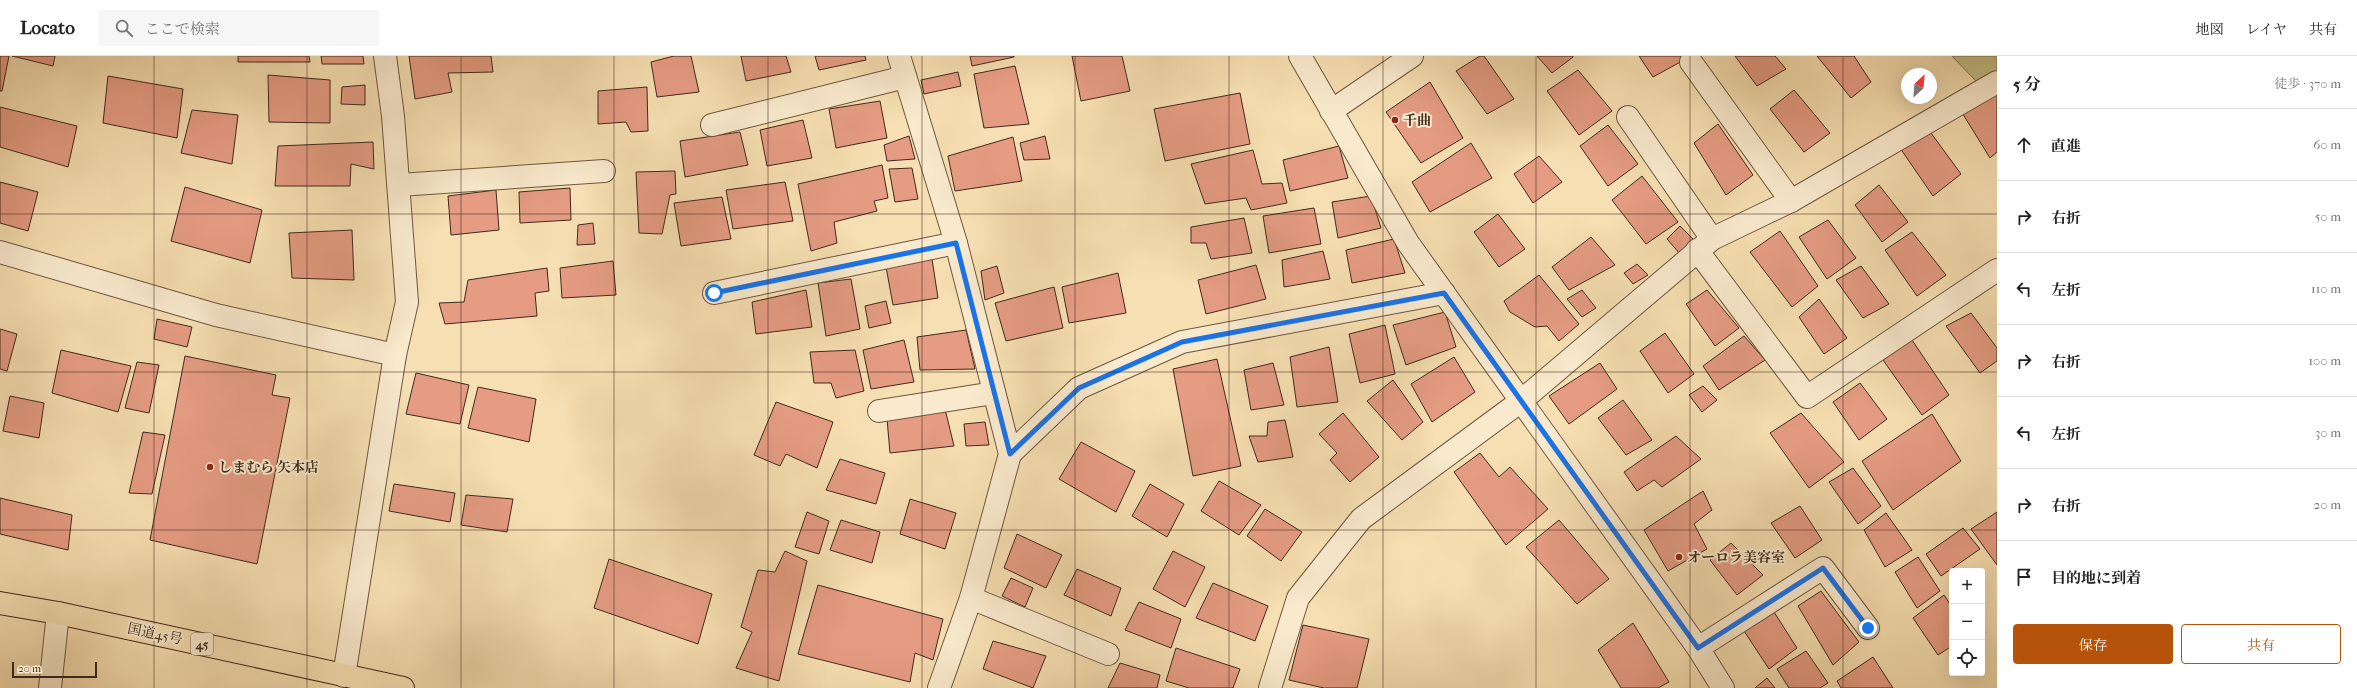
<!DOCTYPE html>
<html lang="ja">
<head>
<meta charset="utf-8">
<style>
	:root { --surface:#fff; --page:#f6f6f6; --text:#222; --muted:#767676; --line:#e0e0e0; --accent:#b45309 }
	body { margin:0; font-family:"IM FELL French Canon","Noto Serif JP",serif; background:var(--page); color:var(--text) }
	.controls { position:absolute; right:12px; bottom:12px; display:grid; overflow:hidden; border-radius:4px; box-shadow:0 4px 16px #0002 }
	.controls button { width:36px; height:36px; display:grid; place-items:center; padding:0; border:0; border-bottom:1px solid var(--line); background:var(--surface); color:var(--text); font:20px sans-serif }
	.compass { position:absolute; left:1901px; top:12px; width:36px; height:36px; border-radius:50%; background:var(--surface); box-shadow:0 4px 16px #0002; rotate:26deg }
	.scale { position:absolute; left:12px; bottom:10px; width:85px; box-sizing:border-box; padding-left:4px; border:2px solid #412a1a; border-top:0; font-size:11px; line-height:14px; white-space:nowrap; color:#412a1a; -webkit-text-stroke:3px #f9eacd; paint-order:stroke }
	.stop { position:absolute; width:12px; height:12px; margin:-9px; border:3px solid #1a73e8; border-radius:50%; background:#fff }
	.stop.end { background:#1a73e8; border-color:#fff; box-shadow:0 1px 4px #0008 }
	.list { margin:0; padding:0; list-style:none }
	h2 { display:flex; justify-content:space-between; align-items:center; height:52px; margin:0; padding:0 16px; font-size:17px }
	h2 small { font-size:13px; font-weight:400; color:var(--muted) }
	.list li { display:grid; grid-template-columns:26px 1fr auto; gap:12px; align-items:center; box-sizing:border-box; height:72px; padding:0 16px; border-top:1px solid var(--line) }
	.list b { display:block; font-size:15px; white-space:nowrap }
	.list em { font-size:13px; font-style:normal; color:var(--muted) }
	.actions { display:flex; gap:8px; padding:12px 16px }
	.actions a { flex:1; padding:9px 0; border:1px solid var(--accent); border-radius:4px; text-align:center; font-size:14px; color:var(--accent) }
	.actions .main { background:var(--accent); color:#fff }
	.icon { flex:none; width:22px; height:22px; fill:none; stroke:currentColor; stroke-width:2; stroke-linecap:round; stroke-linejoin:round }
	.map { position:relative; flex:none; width:1997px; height:632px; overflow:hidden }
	header { display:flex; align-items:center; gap:24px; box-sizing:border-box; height:56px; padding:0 20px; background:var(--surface); border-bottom:1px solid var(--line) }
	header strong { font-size:19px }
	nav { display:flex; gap:22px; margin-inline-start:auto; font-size:14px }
	.search { width:280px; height:36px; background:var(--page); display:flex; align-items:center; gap:10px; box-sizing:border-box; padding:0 14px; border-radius:4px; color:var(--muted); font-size:15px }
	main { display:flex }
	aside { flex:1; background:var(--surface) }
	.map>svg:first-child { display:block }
	.green { fill:#c4c087; stroke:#827550 }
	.building { fill:#e59c83; stroke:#412a1a }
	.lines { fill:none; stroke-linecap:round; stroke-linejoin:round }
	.minor-casing { stroke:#6e5740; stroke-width:24 }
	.highway-casing { stroke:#412a1a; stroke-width:24 }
	.minor { stroke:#f9eacd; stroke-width:22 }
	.highway { stroke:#f6dfb2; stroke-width:22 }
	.route { stroke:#1a73e8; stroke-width:5 }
	.grid { fill:none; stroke:#412a1a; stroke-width:1; stroke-opacity:0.55 }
	.poi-dot { fill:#8f2418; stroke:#f9eacd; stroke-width:1.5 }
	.labels { text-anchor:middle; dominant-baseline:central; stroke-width:4; stroke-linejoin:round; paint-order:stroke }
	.shield { fill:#f9eacd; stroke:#786450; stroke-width:1 }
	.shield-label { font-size:13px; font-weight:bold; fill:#412a1a }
	.poi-label { font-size:14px; font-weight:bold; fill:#412a1a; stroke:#f9eacd; text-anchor:start }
	.street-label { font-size:14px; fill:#412a1a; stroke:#f9eacd }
</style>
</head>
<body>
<header>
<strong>Locato</strong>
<div class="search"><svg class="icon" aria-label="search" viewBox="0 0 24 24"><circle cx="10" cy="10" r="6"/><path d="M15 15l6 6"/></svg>ここで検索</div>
<nav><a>地図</a><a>レイヤ</a><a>共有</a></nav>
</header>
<main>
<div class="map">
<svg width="1997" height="632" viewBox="0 0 1997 632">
	<rect width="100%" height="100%" fill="#f6dfb2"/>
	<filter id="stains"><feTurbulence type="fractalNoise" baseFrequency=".005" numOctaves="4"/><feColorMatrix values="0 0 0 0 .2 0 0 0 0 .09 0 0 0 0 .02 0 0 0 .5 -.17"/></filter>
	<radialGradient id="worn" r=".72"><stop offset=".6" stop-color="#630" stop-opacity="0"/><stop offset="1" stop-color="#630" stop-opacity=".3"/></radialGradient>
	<polygon class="green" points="1952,0 1997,0 1997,47"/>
	<g class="building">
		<polygon points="0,0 9,0 2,35 0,35"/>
		<polygon points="12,0 55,0 53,10"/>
		<polygon points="238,0 309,0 310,6 238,6"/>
		<polygon points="321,0 363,0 364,8 322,8"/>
		<polygon points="409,0 491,0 493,16 448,17 452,36 415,43"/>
		<polygon points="674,0 691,0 699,36 657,41 651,6"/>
		<polygon points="741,0 786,0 791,16 746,25"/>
		<polygon points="815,0 865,0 866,4 819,14"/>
		<polygon points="970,0 1014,0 1014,1 972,10"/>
		<polygon points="1072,0 1122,0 1130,35 1081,45"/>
		<polygon points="1480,0 1484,0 1514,43 1487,58 1456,15"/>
		<polygon points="1537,0 1573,0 1573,1 1552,17"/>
		<polygon points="1639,0 1681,0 1684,4 1653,21"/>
		<polygon points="1735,0 1775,0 1786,13 1757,30"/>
		<polygon points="1817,0 1854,0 1871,26 1851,42"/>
		<polygon points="1015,10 1029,68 984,72 974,18"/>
		<polygon points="1578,14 1612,55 1579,79 1547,35"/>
		<polygon points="958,16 961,30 924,38 921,24"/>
		<polygon points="268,19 330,24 330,67 269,66"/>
		<polygon points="108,20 183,33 177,82 103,67"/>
		<polygon points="1430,26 1463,82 1421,107 1386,56"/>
		<polygon points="365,29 365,49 341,48 342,31"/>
		<polygon points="647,31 648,75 631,76 626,66 598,68 598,35"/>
		<polygon points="1794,34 1830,77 1804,96 1770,53"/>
		<polygon points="1240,37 1250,88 1165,105 1154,53"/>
		<polygon points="1997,37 1997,96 1990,102 1961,55"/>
		<polygon points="880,45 887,82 836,92 829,53"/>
		<polygon points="0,51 77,70 68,111 0,91"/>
		<polygon points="192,54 238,59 232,108 181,97"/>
		<polygon points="803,64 812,102 767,110 760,74"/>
		<polygon points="1718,68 1753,119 1726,139 1694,87"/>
		<polygon points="1608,69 1638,108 1608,130 1580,90"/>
		<polygon points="740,76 748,109 685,121 680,85"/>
		<polygon points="1931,77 1961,118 1933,140 1900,92"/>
		<polygon points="909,80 915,103 887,105 884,89"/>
		<polygon points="1045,80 1050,103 1024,104 1020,87"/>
		<polygon points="1013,81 1022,125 955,135 948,100"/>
		<polygon points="373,86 374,113 351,108 350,130 275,130 278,90"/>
		<polygon points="1471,87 1492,122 1430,156 1412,126"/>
		<polygon points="1339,90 1348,122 1290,135 1283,104"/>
		<polygon points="1253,94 1262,128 1282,127 1287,147 1251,154 1246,142 1205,148 1191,108"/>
		<polygon points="1539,100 1562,126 1533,147 1514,118"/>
		<polygon points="882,109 888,142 874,145 877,155 834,166 837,187 811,195 798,128"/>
		<polygon points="912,112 918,143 895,146 889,113"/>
		<polygon points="675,115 676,138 670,139 662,178 639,177 636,116"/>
		<polygon points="1642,120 1678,166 1646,188 1612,144"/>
		<polygon points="0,126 38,136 28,175 0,167"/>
		<polygon points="785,126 793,165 733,173 726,134"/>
		<polygon points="1879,129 1908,166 1882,186 1855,149"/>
		<polygon points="185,131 262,154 250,207 171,185"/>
		<polygon points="570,132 571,164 520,167 519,136"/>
		<polygon points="496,134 499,174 451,179 448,140"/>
		<polygon points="1371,140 1381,172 1338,182 1332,146"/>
		<polygon points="722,141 731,183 681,190 674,147"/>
		<polygon points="1314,152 1321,188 1269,197 1263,160"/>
		<polygon points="1498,158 1525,193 1499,211 1474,176"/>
		<polygon points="1244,162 1252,197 1211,203 1206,187 1191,187 1191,171"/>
		<polygon points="1828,164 1856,202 1827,223 1799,181"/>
		<polygon points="593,167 595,188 577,189 578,169"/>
		<polygon points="1680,170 1695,185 1680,198 1667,183"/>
		<polygon points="352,174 354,224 292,222 289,177"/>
		<polygon points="1780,175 1818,230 1792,251 1750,196"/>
		<polygon points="1912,176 1946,219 1917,240 1885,194"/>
		<polygon points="1591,181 1615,209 1569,234 1552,211"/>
		<polygon points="1394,183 1405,217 1352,227 1346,194"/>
		<polygon points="1323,195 1330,223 1284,231 1282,204"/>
		<polygon points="932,203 938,242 893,249 886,211"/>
		<polygon points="613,205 616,239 562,242 560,212"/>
		<polygon points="1637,208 1648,219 1633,228 1624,217"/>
		<polygon points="1256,209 1266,243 1206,258 1198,224"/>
		<polygon points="997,210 1004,237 985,244 981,215"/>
		<polygon points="1861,210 1889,248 1863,262 1836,224"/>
		<polygon points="547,212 549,235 535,237 537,260 445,268 439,247 464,246 468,224"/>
		<polygon points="1118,217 1126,257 1069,267 1062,231"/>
		<polygon points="1539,219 1579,268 1559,285 1547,270 1535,271 1510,256 1504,245"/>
		<polygon points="851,223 860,273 826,280 818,227"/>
		<polygon points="1054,231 1063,272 1006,285 995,247"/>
		<polygon points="806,234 812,271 756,278 752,246"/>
		<polygon points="1582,234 1596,252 1582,261 1567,243"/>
		<polygon points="1707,234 1739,272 1715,290 1686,248"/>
		<polygon points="1819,243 1847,282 1824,298 1799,261"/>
		<polygon points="886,245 891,267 869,272 865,250"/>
		<polygon points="1445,256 1456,291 1406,309 1393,269"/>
		<polygon points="1971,257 1997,292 1997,305 1980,317 1946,270"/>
		<polygon points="157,263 192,271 187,291 154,283"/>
		<polygon points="1385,269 1395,318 1360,327 1349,278"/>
		<polygon points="0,273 17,278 7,315 0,313"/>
		<polygon points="966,274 975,313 920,314 917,281"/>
		<polygon points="1665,277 1694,318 1668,337 1640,295"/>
		<polygon points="1744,280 1765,304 1719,334 1703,310"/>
		<polygon points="904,284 914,326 871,333 863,294"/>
		<polygon points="1912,284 1949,339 1922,359 1883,304"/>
		<polygon points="1329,291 1338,346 1297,351 1290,301"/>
		<polygon points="61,294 131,310 118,356 52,337"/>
		<polygon points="855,294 864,335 836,342 831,327 814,327 810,296"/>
		<polygon points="185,300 276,319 272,339 290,342 257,508 150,484"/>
		<polygon points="1454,301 1475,336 1432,366 1411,328"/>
		<polygon points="1217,303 1241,410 1193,420 1173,313"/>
		<polygon points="137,306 159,309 149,357 125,352"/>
		<polygon points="1273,307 1284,349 1251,354 1244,314"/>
		<polygon points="1600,307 1617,333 1569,368 1549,340"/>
		<polygon points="416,317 469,329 460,368 406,358"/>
		<polygon points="1393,324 1423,366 1402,384 1367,345"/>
		<polygon points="1860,327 1887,363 1859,384 1833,346"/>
		<polygon points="1703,330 1717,344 1702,356 1689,339"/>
		<polygon points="478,331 536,343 529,386 468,372"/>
		<polygon points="10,340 44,347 39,382 3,375"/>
		<polygon points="1623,344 1652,384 1626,399 1598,362"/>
		<polygon points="776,346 833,366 817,412 786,398 780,410 754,399"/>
		<polygon points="945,353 954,390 890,397 887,363"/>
		<polygon points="1343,357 1379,401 1350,426 1330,404 1337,397 1319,378"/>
		<polygon points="1801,357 1844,406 1809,432 1770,377"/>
		<polygon points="1932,358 1961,405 1893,454 1862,405"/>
		<polygon points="1285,364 1293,401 1258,406 1249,380 1267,380 1268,366"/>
		<polygon points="985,366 989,389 966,390 964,368"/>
		<polygon points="143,376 165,379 152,438 129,437"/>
		<polygon points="1676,380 1701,403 1662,431 1654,424 1637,435 1624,416"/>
		<polygon points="1081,386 1135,415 1116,456 1059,423"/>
		<polygon points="1480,397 1499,421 1510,411 1548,453 1506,489 1454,416"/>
		<polygon points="840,403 885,417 876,448 826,434"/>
		<polygon points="1853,412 1881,450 1858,468 1829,426"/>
		<polygon points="1219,425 1261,449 1239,479 1201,455"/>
		<polygon points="394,428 455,437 450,466 389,455"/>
		<polygon points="1150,428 1184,448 1167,481 1132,460"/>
		<polygon points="1703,435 1712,454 1694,468 1707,493 1668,515 1644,474"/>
		<polygon points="466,439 513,443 507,476 461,469"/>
		<polygon points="0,442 72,459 68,494 0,478"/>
		<polygon points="910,443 956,457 945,493 900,478"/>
		<polygon points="1800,450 1822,484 1795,502 1771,467"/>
		<polygon points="1265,453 1302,476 1281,505 1247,480"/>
		<polygon points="807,456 829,465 819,498 795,491"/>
		<polygon points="1997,456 1997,509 1971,473"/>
		<polygon points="1886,457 1912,494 1885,511 1864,474"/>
		<polygon points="841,464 880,476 872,507 830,494"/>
		<polygon points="1559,464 1609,523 1577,548 1526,491"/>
		<polygon points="1963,472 1980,493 1941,520 1926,498"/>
		<polygon points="1017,478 1062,499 1046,532 1004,512"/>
		<polygon points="1731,487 1763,519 1737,539 1710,504"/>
		<polygon points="785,495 807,505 779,625 736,612 752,576 741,571 758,514 775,516"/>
		<polygon points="1173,495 1205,511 1185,551 1153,533"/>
		<polygon points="1918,501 1940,535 1917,552 1895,516"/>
		<polygon points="609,503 712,538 698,588 594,552"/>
		<polygon points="1077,513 1121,532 1111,560 1064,539"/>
		<polygon points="1011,522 1033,532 1025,551 1002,540"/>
		<polygon points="1213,527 1268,550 1255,585 1196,562"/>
		<polygon points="818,529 943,563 933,604 915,597 910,626 798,598"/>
		<polygon points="1821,535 1859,586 1833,609 1798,550"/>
		<polygon points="1944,539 1952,551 1952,590 1938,599 1913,562"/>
		<polygon points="1139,546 1181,563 1171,592 1125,574"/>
		<polygon points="1774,556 1797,592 1769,613 1744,575"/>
		<polygon points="1633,567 1669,626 1658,632 1621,632 1598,594"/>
		<polygon points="1303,569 1369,583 1357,632 1324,632 1289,624"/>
		<polygon points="993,585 1046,600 1033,632 983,613"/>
		<polygon points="1176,592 1240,613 1233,632 1189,632 1166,625"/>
		<polygon points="1806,595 1828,627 1820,632 1789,632 1777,613"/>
		<polygon points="1873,601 1893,632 1841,632 1837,625"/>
		<polygon points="1120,607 1160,619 1157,632 1108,632"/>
		<polygon points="1767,622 1775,632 1755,632"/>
	</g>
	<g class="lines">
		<defs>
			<g id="minor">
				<polyline points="899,0 956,187 1010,398 971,542 939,632"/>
				<polyline points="1300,0 1408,187 1698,592 1723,632"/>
				<polyline points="1691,6 1791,145"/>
				<polyline points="1331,55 1412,0"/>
				<polyline points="1628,61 1712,183"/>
				<polyline points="712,69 905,21"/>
				<polyline points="399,129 604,115"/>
				<polyline points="1697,194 1807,341 1997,214"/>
				<polyline points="0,196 216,259 395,299"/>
				<polyline points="714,237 956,187"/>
				<polyline points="879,355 994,337"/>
				<polyline points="1010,398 1079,332 1182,286 1444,237"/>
				<polyline points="971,542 1108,598"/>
				<polyline points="1698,592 1823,512 1868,572"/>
				<polyline points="344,620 395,299 407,246 393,60 385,0"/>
				<polyline points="50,632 58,557"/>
				<polyline points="1270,632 1298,542 1361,463 1521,345 1712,183 1791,145 1997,26"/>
			</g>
			<polyline id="highway" points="0,547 58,557 403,632"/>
		</defs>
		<use href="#minor" class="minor-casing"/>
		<use href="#highway" class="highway-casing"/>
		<use href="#minor" class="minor"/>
		<use href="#highway" class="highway"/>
	</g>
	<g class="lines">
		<polyline class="route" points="714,237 956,187 1010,398 1079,332 1182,286 1444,237 1698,592 1823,512 1868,572"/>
	</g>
	<path class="grid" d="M154,0V632M307,0V632M461,0V632M614,0V632M768,0V632M922,0V632M1075,0V632M1229,0V632M1383,0V632M1536,0V632M1690,0V632M1843,0V632M0,158H1997M0,316H1997M0,474H1997"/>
	<g class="poi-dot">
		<circle cx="1395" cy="64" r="4"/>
		<circle cx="210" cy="411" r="4"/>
		<circle cx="1679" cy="501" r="4"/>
	</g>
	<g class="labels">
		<rect class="shield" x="191" y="577" width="22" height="22" rx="3"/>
		<g class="shield-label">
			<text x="202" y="588">45</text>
		</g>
		<g class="poi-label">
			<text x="1403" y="64">千曲</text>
			<text x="218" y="411">しまむら 矢本店</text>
			<text x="1687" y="501">オーロラ美容室</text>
		</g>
		<g class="street-label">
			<text transform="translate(155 578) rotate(12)">国道45号</text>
		</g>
	</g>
	<rect width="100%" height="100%" filter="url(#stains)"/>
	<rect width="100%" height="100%" fill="url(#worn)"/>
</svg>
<div class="controls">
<button>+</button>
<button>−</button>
<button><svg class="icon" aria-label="locate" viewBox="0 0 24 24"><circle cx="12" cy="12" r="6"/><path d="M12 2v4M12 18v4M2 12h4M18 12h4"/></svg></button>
</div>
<svg class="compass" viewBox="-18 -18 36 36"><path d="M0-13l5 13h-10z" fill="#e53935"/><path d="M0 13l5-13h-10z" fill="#767676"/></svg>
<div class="scale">20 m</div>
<div class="stop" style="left:714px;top:237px"></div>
<div class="stop end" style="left:1868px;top:572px"></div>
</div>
<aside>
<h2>5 分<small>徒歩 · 370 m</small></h2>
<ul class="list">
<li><svg class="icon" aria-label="ahead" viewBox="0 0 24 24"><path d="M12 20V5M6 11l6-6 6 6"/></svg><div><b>直進</b></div><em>60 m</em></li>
<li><svg class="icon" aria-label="right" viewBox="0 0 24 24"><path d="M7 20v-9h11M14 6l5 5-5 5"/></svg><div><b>右折</b></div><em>50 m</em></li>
<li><svg class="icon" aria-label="left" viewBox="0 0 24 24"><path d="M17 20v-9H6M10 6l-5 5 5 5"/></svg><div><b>左折</b></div><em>110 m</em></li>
<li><svg class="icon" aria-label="right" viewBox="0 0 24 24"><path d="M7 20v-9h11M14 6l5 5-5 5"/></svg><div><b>右折</b></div><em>100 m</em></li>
<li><svg class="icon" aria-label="left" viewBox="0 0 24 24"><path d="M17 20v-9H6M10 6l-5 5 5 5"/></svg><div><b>左折</b></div><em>30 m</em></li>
<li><svg class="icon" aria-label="right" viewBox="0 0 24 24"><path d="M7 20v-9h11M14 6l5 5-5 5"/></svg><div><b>右折</b></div><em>20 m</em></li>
<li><svg class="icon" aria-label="arrive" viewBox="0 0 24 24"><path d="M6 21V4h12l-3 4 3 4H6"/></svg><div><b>目的地に到着</b></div></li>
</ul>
<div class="actions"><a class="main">保存</a><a>共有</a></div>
</aside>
</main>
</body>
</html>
